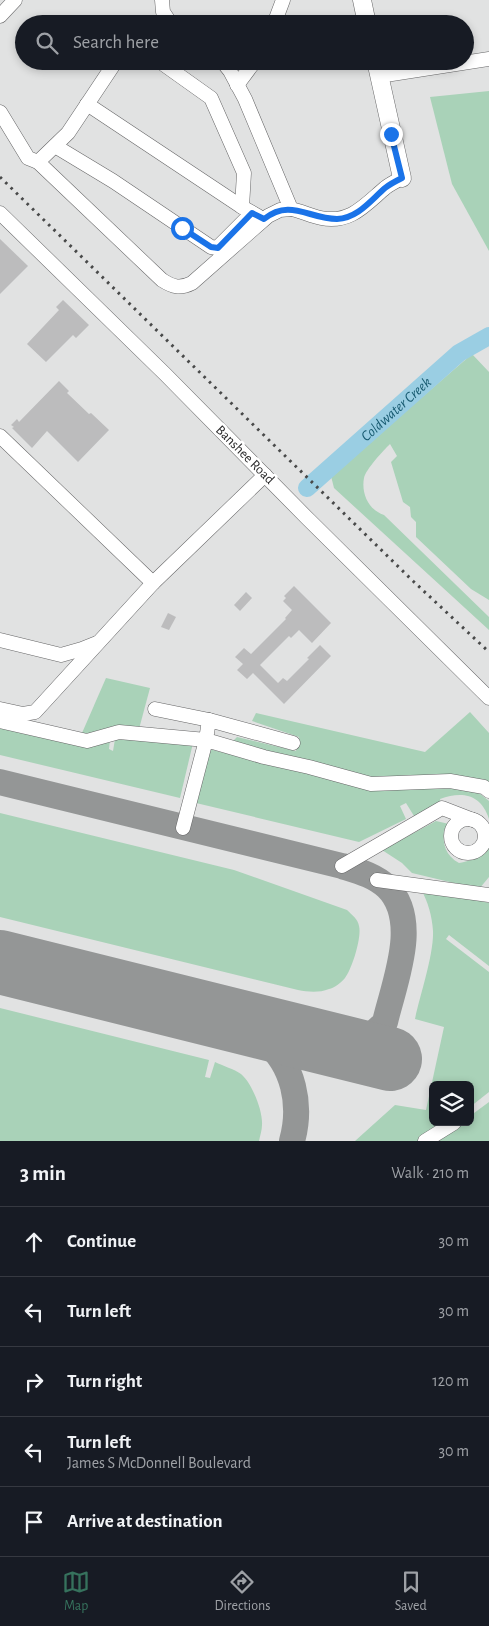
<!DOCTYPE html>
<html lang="en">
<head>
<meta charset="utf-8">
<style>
	:root { --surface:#171b24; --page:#242831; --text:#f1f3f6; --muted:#9ea1a6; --line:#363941; --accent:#36725d }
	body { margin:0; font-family:"Alegreya Sans",sans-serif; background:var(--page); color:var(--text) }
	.controls { position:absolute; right:15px; bottom:15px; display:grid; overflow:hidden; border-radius:8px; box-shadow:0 2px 8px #0003 }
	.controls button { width:45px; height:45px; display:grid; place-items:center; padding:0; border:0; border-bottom:1px solid var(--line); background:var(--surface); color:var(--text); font:25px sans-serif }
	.stop { position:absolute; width:15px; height:15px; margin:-11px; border:4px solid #1a73e8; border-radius:50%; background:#fff }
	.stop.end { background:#1a73e8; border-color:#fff; box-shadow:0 1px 5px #0008 }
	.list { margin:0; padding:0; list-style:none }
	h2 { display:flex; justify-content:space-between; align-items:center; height:65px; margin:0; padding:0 20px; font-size:21px }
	h2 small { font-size:16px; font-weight:400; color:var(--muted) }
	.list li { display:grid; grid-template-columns:32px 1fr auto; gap:15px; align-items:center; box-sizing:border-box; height:70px; padding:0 20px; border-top:1px solid var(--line) }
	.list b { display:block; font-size:19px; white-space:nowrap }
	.list p { margin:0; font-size:16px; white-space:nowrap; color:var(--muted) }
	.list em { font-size:16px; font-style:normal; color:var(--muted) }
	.icon { flex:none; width:28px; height:28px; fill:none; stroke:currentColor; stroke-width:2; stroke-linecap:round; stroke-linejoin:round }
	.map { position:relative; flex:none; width:489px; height:1141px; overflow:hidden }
	.search { position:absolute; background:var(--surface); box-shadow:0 2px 8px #0003; left:15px; right:15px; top:15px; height:55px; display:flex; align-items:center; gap:12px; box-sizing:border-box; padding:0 18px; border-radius:28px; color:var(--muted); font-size:19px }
	.sheet { height:415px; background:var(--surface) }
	nav { display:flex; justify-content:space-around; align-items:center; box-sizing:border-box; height:70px; border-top:1px solid var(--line); background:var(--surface); font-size:14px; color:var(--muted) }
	nav a { display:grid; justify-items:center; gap:2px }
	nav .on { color:var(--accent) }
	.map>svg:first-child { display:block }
	.green { fill:#a9d2b8 }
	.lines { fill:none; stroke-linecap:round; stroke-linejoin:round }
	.river { stroke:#9acee3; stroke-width:18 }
	.taxiway { stroke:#949696; stroke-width:26 }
	.runway { stroke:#949696; stroke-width:64 }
	.building { fill:#bcbcbd }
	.minor-casing { stroke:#666667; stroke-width:15 }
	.major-casing { stroke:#666667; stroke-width:19 }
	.minor { stroke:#fff; stroke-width:14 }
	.major { stroke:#fff; stroke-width:18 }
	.rail { stroke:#484949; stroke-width:3; stroke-dasharray:2.5 5; stroke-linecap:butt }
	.route { stroke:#1a73e8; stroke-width:6 }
	.labels { text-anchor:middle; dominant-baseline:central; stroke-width:5; stroke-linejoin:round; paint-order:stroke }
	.street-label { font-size:14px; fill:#2b2b2c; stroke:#fff }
	.water-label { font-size:15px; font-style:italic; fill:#185b71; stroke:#fff }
</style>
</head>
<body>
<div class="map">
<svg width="489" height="1141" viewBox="0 0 489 1141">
	<rect width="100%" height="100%" fill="#e1e2e2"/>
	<g class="green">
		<polygon points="489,91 489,251 452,184 430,97"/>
		<path d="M472,354L489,372V600L471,589L416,537V522L411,517L410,507L403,502L391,462L397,456L390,444C383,451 366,469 364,478C361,494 369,510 384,515L489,617V630L334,488L331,476Z"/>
		<polygon points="106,678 150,688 139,729 87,736 82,733"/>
		<polygon points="470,712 489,733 489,785 386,781 231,743 237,737 296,751 299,737 252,721 256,713 425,752"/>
		<polygon points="0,725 110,739 109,749 113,751 115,739 193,743 180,798 0,755"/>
		<path d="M209,749C295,772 385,779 474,789L489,801V819C481,794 462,791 440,799L441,804L414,816L406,803L400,806L406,819L359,842L196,803Z"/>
		<path d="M0,813L234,870L347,910C352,915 358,919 359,926C362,937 352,969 345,978C342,982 334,988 329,989C319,993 308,992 298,990L0,917Z"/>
		<path d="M436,821L449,824L444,830C442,844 446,856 459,863C476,860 484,855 489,838V877L479,889L412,873L402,863L382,850Z"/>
		<path d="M425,887L489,903V966L449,935L446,939L489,972V1092L470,1107V1085H433V1122H450L421,1141H355L395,1105L426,1110L444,1027L415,1019C420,995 434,954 433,931C432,916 428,902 421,889Z"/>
		<path d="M0,1008L209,1060L205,1077L210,1078L215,1062C223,1066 234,1069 241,1074C252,1083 263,1111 262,1125C262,1130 260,1136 259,1141H0Z"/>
		<polygon points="489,1102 489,1141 436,1141 461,1122 470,1122 470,1116"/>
	</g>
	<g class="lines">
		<path class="river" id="s1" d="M307,488L459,353L489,336"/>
		<g class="taxiway">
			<path d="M0,782L342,866C358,871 374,875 387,887C421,920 394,983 385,1022C373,1037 358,1043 340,1047"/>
			<path d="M224,1017C238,1024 253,1030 264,1040C294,1065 302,1105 292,1141"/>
		</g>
		<polyline class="runway" points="0,962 390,1059"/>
	</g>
	<g class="building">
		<polygon points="0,239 28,266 0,294"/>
		<polygon points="63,300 89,325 76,338 73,335 46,362 27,344 59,310 56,307"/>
		<polygon points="59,381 69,391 67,393 89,414 91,413 109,430 78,462 47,431 32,448 12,428 14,427 11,425 17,419 19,422"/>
		<polygon points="294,586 331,623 312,643 299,630 291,638 289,636 260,665 278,683 283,678 287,681 309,659 307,658 320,645 331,656 284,704 253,673 247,679 237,670 243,664 235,657 244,648 251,654 286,619 285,618 292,610 283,601 286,598 284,596"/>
		<polygon points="246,592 252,598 240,611 234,605"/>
		<polygon points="168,613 176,617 169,630 161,627"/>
	</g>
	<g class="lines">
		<defs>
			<g id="minor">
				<polyline points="162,0 163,12 171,24"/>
				<polyline points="0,16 15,0"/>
				<polyline points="274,24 283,0"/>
				<path d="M116,61L68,133L38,162L162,280C173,287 180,289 192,283L268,216L280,210L291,209"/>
				<polyline points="159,61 211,98 244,173 242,207"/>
				<path d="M222,61L230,71L245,99L291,209C301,211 311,216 321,218C350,224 365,205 385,188C390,184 396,181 402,178"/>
				<polyline points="379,76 489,59"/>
				<polyline points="237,85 255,61"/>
				<polyline points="87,104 242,207 258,216"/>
				<polyline points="0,112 28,158 38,162"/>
				<polyline points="55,146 113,181 211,247 217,248 252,213"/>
				<polyline points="0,213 165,374 307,518 489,698"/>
				<polyline points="0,436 153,583 265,475"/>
				<polyline points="0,640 61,655 82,649 97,643"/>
				<polyline points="0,709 23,714 35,712 153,583"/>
				<polyline points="155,709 209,720"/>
				<polyline points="0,721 87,741 119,732 206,740 209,720 293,743"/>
				<circle cx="468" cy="836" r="17"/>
				<polyline points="183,828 206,740 264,757 309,767 371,784 450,781 484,787 489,791"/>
				<polyline points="342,866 442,808 473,820"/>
				<polyline points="377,880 489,895"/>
				<polyline points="425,1141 454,1123"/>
			</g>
			<g id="major">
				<polyline points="362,0 367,24"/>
				<polyline points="376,61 402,178"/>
			</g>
		</defs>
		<use href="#minor" class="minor-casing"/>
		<use href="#major" class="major-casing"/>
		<use href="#minor" class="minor"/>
		<use href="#major" class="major"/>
		<polyline class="rail" points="0,177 413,581 489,652"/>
	</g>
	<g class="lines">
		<path class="route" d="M182,228L211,247L218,248L252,213L264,219C290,198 309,219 337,219C358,218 371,200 385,188C390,184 396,181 402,178L391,134"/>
	</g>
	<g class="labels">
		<g class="street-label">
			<text transform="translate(245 455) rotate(45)">Banshee Road</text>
		</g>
		<g class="water-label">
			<text stroke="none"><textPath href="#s1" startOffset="119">Coldwater Creek</textPath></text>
		</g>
	</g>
</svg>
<div class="controls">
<button><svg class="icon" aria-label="layers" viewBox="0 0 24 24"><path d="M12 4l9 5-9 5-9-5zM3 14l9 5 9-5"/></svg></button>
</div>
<div class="stop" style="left:182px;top:228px"></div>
<div class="stop end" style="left:391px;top:134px"></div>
<div class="search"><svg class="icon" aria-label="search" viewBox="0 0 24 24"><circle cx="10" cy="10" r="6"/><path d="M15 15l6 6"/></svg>Search here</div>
</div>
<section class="sheet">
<h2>3 min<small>Walk · 210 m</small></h2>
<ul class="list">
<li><svg class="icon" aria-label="ahead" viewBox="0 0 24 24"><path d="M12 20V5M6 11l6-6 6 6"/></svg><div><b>Continue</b></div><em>30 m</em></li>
<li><svg class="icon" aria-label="left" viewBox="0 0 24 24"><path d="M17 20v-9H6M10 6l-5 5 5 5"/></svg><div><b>Turn left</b></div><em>30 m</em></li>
<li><svg class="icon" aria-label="right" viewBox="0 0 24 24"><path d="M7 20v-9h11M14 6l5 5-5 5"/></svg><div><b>Turn right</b></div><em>120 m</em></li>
<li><svg class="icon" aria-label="left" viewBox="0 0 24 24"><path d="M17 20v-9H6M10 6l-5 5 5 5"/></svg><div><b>Turn left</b><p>James S McDonnell Boulevard</p></div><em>30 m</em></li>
<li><svg class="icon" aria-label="arrive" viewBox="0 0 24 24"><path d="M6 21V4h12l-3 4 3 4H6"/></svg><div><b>Arrive at destination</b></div></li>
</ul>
</section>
<nav>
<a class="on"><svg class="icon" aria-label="map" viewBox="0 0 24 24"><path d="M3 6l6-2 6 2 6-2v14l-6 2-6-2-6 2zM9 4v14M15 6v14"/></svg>Map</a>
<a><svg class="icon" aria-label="directions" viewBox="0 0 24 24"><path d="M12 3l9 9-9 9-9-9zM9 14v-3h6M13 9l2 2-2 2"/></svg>Directions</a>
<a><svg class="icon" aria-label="saved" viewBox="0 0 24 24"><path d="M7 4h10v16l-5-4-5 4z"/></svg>Saved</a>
</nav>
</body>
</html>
